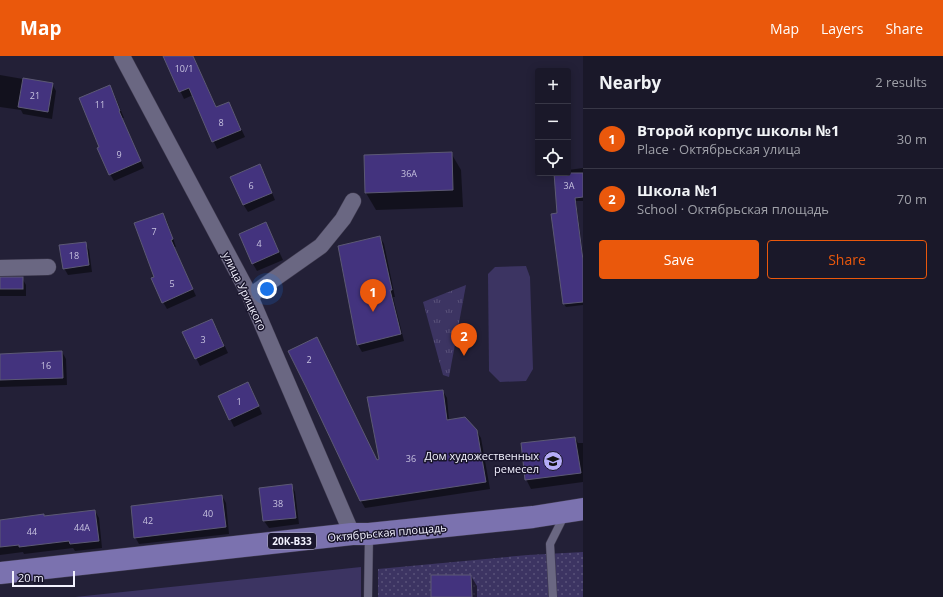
<!DOCTYPE html>
<html lang="en">
<head>
<meta charset="utf-8">
<style>
	:root { --surface:#1a1829; --page:#232131; --text:#f1f3f6; --muted:#9fa0a8; --line:#383746; --accent:#ea580c }
	body { margin:0; font-family:"Open Sans",sans-serif; background:var(--page); color:var(--text) }
	.controls { position:absolute; right:12px; top:12px; display:grid; overflow:hidden; border-radius:4px; box-shadow:0 2px 10px #0003 }
	.controls button { width:36px; height:36px; display:grid; place-items:center; padding:0; border:0; border-bottom:1px solid var(--line); background:var(--surface); color:var(--text); font:20px sans-serif }
	.scale { position:absolute; left:12px; bottom:10px; width:63px; box-sizing:border-box; padding-left:4px; border:2px solid #f3f2ff; border-top:0; font-size:11px; line-height:14px; white-space:nowrap; color:#f3f2ff; -webkit-text-stroke:3px #1a162d; paint-order:stroke }
	.you { position:absolute; left:267px; top:233px; width:14px; height:14px; margin:-10px; border:3px solid #fff; border-radius:50%; background:#1a73e8; box-shadow:0 0 0 6px #1a73e833 }
	.badge { display:grid; place-items:center; width:26px; height:26px; border-radius:50%; background:var(--accent); color:#fff; font-size:13px; font-weight:700 }
	.pin { position:absolute; translate:-50% -33px; filter:drop-shadow(0 1px 2px #0008) }
	.pin::after { content:''; position:absolute; top:21px; width:14px; height:12px; background:inherit; clip-path:polygon(0 0,100% 0,50% 100%) }
	.list { margin:0; padding:0; list-style:none }
	h2 { display:flex; justify-content:space-between; align-items:center; height:52px; margin:0; padding:0 16px; font-size:17px }
	h2 small { font-size:13px; font-weight:400; color:var(--muted) }
	.list li { display:grid; grid-template-columns:26px 1fr auto; gap:12px; align-items:center; box-sizing:border-box; height:60px; padding:0 16px; border-top:1px solid var(--line) }
	.list b { display:block; font-size:15px; white-space:nowrap }
	.list p { margin:0; font-size:13px; white-space:nowrap; color:var(--muted) }
	.list em { font-size:13px; font-style:normal; color:var(--muted) }
	.actions { display:flex; gap:8px; padding:12px 16px }
	.actions a { flex:1; padding:9px 0; border:1px solid var(--accent); border-radius:4px; text-align:center; font-size:14px; color:var(--accent) }
	.actions .main { background:var(--accent); color:#fff }
	.icon { flex:none; width:22px; height:22px; fill:none; stroke:currentColor; stroke-width:2; stroke-linecap:round; stroke-linejoin:round }
	.map { position:relative; flex:none; width:583px; height:541px; overflow:hidden }
	header { display:flex; align-items:center; gap:24px; box-sizing:border-box; height:56px; padding:0 20px; background:var(--accent); color:#fff }
	header strong { font-size:19px }
	nav { display:flex; gap:22px; margin-inline-start:auto; font-size:14px }
	main { display:flex }
	aside { flex:1; background:var(--surface) }
	.map>svg:first-child { display:block }
	.grass { fill:url(#grass-tufts) }
	.park { fill:url(#park-dots) }
	.pitch { fill:#3c3462 }
	.shadow { fill:#0007 }
	.building { fill:#43337e; stroke:#5c5974 }
	.lines { fill:none; stroke-linecap:round; stroke-linejoin:round }
	.service-casing { stroke:#403c50; stroke-width:9 }
	.minor-casing { stroke:#403c50; stroke-width:17 }
	.primary-casing { stroke:#403c50; stroke-width:23 }
	.service { stroke:#6a6782; stroke-width:8 }
	.minor { stroke:#6a6782; stroke-width:16 }
	.primary { stroke:#7b72af; stroke-width:22 }
	.labels { text-anchor:middle; dominant-baseline:central; stroke-width:3; stroke-linejoin:round; paint-order:stroke }
	.number-label { font-size:9px; fill:#c7c2df }
	.shield { fill:#1a162d; stroke:#b2b0c0; stroke-width:1 }
	.shield-label { font-size:10px; font-weight:bold; fill:#f3f2ff }
	.street-label { font-size:11px; fill:#f3f2ff; stroke:#1a162d }
	.poi-label { font-size:11px; fill:#f3f2ff; stroke:#1a162d; text-anchor:end }
</style>
</head>
<body>
<header>
<strong>Map</strong>
<nav><a>Map</a><a>Layers</a><a>Share</a></nav>
</header>
<main>
<div class="map">
<svg width="583" height="541" viewBox="0 0 583 541">
	<defs>
		<pattern id="grass-tufts" width="24" height="20" patternUnits="userSpaceOnUse"><rect width="24" height="20" fill="#3c3462"/><path d="M3 7l-1-3M5 7V3M7 7l1-3M15 17l-1-3M17 17v-4M19 17l1-3" fill="none" stroke="#59527a"/></pattern>
		<pattern id="park-dots" width="8" height="8" patternUnits="userSpaceOnUse"><rect width="8" height="8" fill="#3c3462"/><path d="M2 2h.1M6 6h.1" fill="none" stroke="#59527a" stroke-width="1.8" stroke-linecap="round"/></pattern>
	</defs>
	<rect width="100%" height="100%" fill="#232037"/>
	<polygon class="grass" points="466,229 449,321 443,319 423,246"/>
	<polygon class="park" points="583,496 583,541 378,541 378,513 528,499"/>
	<g class="pitch">
		<polygon points="526,210 530,221 533,313 526,325 500,326 489,315 488,218 495,211"/>
		<polygon points="361,511 361,541 75,541"/>
	</g>
	<g class="shadow">
		<polygon points="164,0 193,0 217,52 229,47 245,81 217,93 193,39 184,43"/>
		<polygon points="0,19 52,28 56,35 52,63 23,58 21,54 0,51"/>
		<polygon points="110,31 114,38 124,62 122,62 144,112 114,125 110,118 100,92"/>
		<polygon points="451,97 461,114 463,151 376,154 366,137 365,100"/>
		<polygon points="260,109 275,144 248,156 243,148"/>
		<polygon points="583,112 583,145 576,145 583,198 583,249 566,251 564,248 552,159 558,158 555,117 568,117 568,114"/>
		<polygon points="163,158 167,165 176,191 174,191 196,240 167,253 163,246 155,221"/>
		<polygon points="266,168 283,204 257,215 253,208"/>
		<polygon points="380,181 384,188 395,241 393,241 404,285 362,296 358,289 339,191"/>
		<polygon points="85,187 89,194 92,216 68,219 64,212"/>
		<polygon points="0,222 22,222 26,229 26,240 0,240"/>
		<polygon points="216,271 228,297 200,310 184,277"/>
		<polygon points="62,296 66,303 67,329 0,331 0,299"/>
		<polygon points="252,334 262,358 234,371 219,340"/>
		<polygon points="443,335 447,342 449,364 476,374 481,382 490,433 365,452 361,445 377,405"/>
		<polygon points="575,382 578,387 583,387 583,426 531,433 526,423"/>
		<polygon points="291,429 295,436 299,468 269,472 264,465 260,433"/>
		<polygon points="222,440 226,447 229,478 139,488 135,481"/>
		<polygon points="95,455 99,462 102,492 75,495 73,492 24,498 23,496 0,499 0,465"/>
		<polygon points="471,520 477,530 477,541 432,541"/>
	</g>
	<g class="building">
		<polygon points="163,0 193,0 216,51 229,46 241,74 212,86 189,32 179,36"/>
		<polygon points="23,22 53,27 48,56 18,51"/>
		<polygon points="110,29 120,55 119,55 141,105 109,119 97,92 99,91 79,42"/>
		<polygon points="452,96 453,134 365,137 364,99"/>
		<polygon points="260,108 272,137 243,149 230,121"/>
		<polygon points="554,117 583,117 583,141 575,142 583,204 583,246 563,248 551,158 557,157"/>
		<polygon points="163,157 173,183 171,184 193,233 162,247 151,222 154,221 134,167"/>
		<polygon points="266,166 279,196 252,208 239,178"/>
		<polygon points="380,180 392,234 390,234 401,278 357,289 338,190"/>
		<polygon points="86,186 89,209 63,213 59,189"/>
		<rect x="0" y="221" width="23" height="12"/>
		<polygon points="212,263 224,290 195,303 182,276"/>
		<polygon points="317,281 377,404 379,403 367,341 443,334 447,364 465,361 477,374 486,426 360,445 306,331 288,295"/>
		<polygon points="62,295 63,322 0,324 0,298"/>
		<polygon points="248,326 259,350 229,364 218,340"/>
		<polygon points="575,381 581,417 525,424 521,387"/>
		<polygon points="292,428 296,462 263,465 259,432"/>
		<polygon points="222,439 226,471 134,482 131,450"/>
		<polygon points="95,454 99,485 70,488 69,485 19,491 19,489 0,491 0,464 44,458 44,460"/>
		<polygon points="431,519 471,519 472,541 431,541"/>
	</g>
	<g class="lines">
		<defs>
			<g id="service">
				<polyline points="368,541 369,479"/>
				<polyline points="553,541 550,488 565,458"/>
			</g>
			<g id="minor">
				<polyline points="122,0 250,240 352,478"/>
				<polyline points="0,212 48,211"/>
				<polyline points="250,240 321,190 343,163 353,145"/>
			</g>
			<polyline id="primary" points="0,517 352,478 369,478 533,461 583,453"/>
		</defs>
		<use href="#service" class="service-casing"/>
		<use href="#minor" class="minor-casing"/>
		<use href="#primary" class="primary-casing"/>
		<use href="#service" class="service"/>
		<use href="#minor" class="minor"/>
		<use href="#primary" class="primary"/>
	</g>
	<defs>
		<symbol id="school-disc" viewBox="-11 -11 22 22"><circle r="9.5" fill="#b5acf8" stroke="#1a162d"/><path d="M0-5L7-2L0 1L-7-2ZM-4 1L0 2.5L4 1V4Q0 6-4 4Z" fill="#111"/></symbol>
	</defs>
	<g fill-rule="evenodd">
		<use href="#school-disc" x="542" y="394" width="22" height="22"/>
	</g>
	<g class="labels">
		<g class="number-label">
			<text x="184" y="12">10/1</text>
			<text x="35" y="39">21</text>
			<text x="100" y="48">11</text>
			<text x="221" y="66">8</text>
			<text x="119" y="98">9</text>
			<text x="409" y="117">36А</text>
			<text x="251" y="129">6</text>
			<text x="569" y="129">3А</text>
			<text x="154" y="175">7</text>
			<text x="259" y="187">4</text>
			<text x="74" y="199">18</text>
			<text x="172" y="227">5</text>
			<text x="203" y="283">3</text>
			<text x="309" y="303">2</text>
			<text x="46" y="309">16</text>
			<text x="239" y="345">1</text>
			<text x="411" y="402">36</text>
			<text x="278" y="447">38</text>
			<text x="208" y="457">40</text>
			<text x="148" y="464">42</text>
			<text x="82" y="471">44А</text>
			<text x="32" y="475">44</text>
		</g>
		<rect class="shield" x="268" y="477" width="48" height="16" rx="3"/>
		<g class="shield-label">
			<text x="292" y="485">20К-В33</text>
		</g>
		<g class="street-label">
			<text transform="translate(245 235) rotate(64)">улица Урицкого</text>
			<text transform="translate(387 476) rotate(-5)">Октябрьская площадь</text>
		</g>
		<g class="poi-label">
			<text x="539" y="399">Дом художественных<tspan x="539" dy="13">ремесел</tspan></text>
		</g>
	</g>
</svg>
<div class="controls">
<button>+</button>
<button>−</button>
<button><svg class="icon" aria-label="locate" viewBox="0 0 24 24"><circle cx="12" cy="12" r="6"/><path d="M12 2v4M12 18v4M2 12h4M18 12h4"/></svg></button>
</div>
<div class="scale">20 m</div>
<div class="you"></div>
<div class="pin badge" style="left:373px;top:256px">1</div>
<div class="pin badge" style="left:464px;top:300px">2</div>
</div>
<aside>
<h2>Nearby<small>2 results</small></h2>
<ul class="list">
<li><span class="badge">1</span><div><b>Второй корпус школы №1</b><p>Place · Октябрьская улица</p></div><em>30 m</em></li>
<li><span class="badge">2</span><div><b>Школа №1</b><p>School · Октябрьская площадь</p></div><em>70 m</em></li>
</ul>
<div class="actions"><a class="main">Save</a><a>Share</a></div>
</aside>
</main>
</body>
</html>
